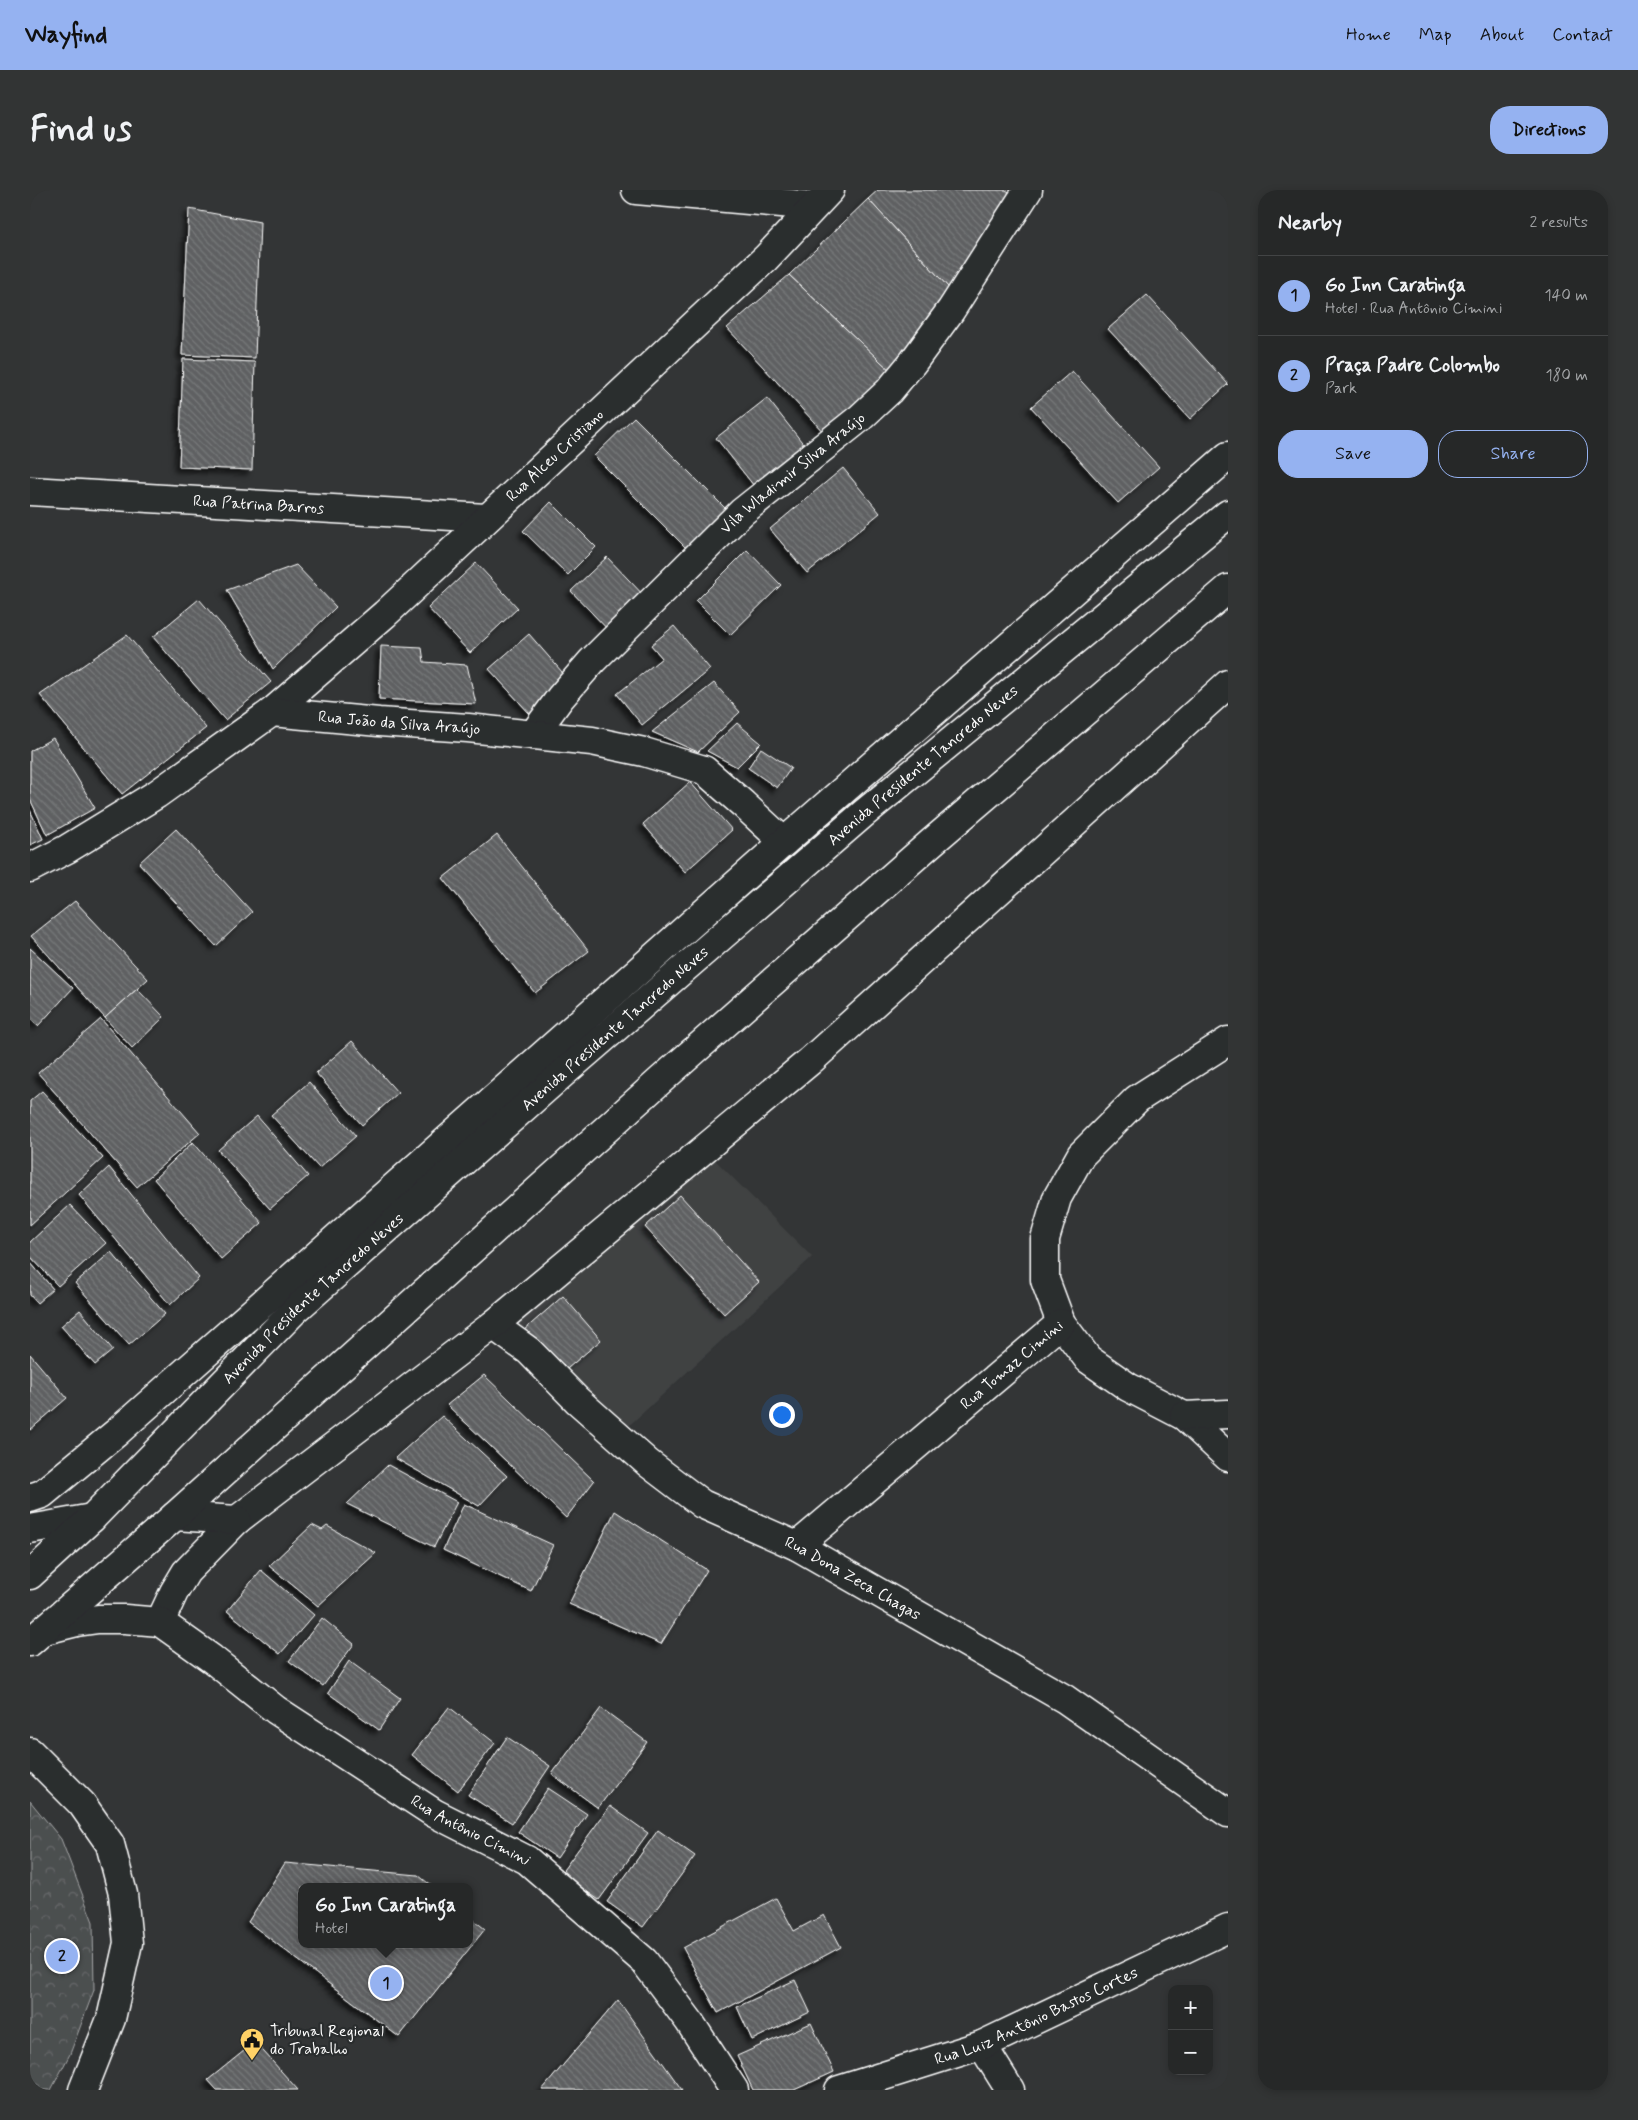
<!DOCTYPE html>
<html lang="en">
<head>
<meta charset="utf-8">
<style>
	:root { --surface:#262828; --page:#323434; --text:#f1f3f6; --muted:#a4a6a8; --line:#424445; --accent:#95b2f1 }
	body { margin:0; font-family:Mynerve,sans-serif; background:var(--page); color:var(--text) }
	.controls { position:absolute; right:15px; bottom:15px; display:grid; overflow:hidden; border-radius:10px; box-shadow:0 2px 8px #0003 }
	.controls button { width:45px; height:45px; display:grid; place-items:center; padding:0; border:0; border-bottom:1px solid var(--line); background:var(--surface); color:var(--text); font:25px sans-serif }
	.you { position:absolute; left:751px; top:1224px; width:18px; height:18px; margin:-12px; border:4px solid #fff; border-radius:50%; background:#1a73e8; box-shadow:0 0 0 8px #1a73e833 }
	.badge { display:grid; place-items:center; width:32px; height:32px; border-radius:50%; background:var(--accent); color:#111; font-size:16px; font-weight:700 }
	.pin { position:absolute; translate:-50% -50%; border:2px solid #fff; box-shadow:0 1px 5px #0006 }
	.popup { position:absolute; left:268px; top:1693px; width:175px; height:65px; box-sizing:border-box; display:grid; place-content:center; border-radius:10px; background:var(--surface); filter:drop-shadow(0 1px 4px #0005); font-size:16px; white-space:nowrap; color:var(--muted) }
	.popup b { font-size:19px; color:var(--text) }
	.popup::after { content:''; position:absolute; left:50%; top:100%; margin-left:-10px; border:10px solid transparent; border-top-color:var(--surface) }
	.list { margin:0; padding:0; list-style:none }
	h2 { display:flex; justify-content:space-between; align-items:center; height:65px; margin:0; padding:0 20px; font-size:21px }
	h2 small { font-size:16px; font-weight:400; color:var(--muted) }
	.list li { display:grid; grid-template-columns:32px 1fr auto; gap:15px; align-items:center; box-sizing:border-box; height:80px; padding:0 20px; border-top:1px solid var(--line) }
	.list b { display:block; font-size:19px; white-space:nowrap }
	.list p { margin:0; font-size:16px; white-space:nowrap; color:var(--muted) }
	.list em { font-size:16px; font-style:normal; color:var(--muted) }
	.actions { display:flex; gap:10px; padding:15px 20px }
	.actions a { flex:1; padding:11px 0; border:1px solid var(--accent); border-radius:20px; text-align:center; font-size:18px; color:var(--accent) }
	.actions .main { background:var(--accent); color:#111 }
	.map { position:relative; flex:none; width:1198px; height:1900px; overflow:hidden; border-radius:20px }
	header { display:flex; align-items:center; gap:30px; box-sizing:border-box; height:70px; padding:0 25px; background:var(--accent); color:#111 }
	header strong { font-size:24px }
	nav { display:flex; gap:28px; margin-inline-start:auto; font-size:18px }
	.intro { display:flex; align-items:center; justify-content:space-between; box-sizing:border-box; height:120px; padding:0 30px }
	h1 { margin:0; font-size:35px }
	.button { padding:12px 22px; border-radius:20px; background:var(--accent); color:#111; font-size:18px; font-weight:700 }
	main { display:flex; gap:30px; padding:0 30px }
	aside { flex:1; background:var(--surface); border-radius:20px; box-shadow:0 2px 8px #0003 }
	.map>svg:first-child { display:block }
	.built { fill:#404243 }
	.park { fill:url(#park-crowns); stroke:#a6a7a8 }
	.building { fill:url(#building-back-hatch); stroke:#fff; filter:url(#shadow) }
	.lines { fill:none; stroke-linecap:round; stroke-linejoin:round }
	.minor-casing { stroke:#fff; stroke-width:31 }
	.secondary-casing { stroke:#fff; stroke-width:31 }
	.trunk-casing { stroke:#fff; stroke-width:31 }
	.minor { stroke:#2a2d2e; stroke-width:28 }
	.secondary { stroke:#2a2d2e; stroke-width:28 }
	.trunk { stroke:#2a2d2e; stroke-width:28 }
	.labels { text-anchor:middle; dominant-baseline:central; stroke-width:4.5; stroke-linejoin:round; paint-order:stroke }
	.street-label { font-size:16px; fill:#fff; stroke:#2a2d2e }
	.poi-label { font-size:16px; fill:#fff; stroke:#2a2d2e; text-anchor:start }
</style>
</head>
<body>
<header>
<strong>Wayfind</strong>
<nav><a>Home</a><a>Map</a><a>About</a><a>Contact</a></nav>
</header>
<div class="intro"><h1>Find us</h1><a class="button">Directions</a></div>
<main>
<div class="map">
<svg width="1198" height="1900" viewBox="0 0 1198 1900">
	<defs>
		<pattern id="park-crowns" width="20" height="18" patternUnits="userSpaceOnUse" patternTransform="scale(1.25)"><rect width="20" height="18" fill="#4c4f50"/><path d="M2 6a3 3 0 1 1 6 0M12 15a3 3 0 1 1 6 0" fill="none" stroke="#67696a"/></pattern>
		<pattern id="building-back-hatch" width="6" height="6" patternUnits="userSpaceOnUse" patternTransform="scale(1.25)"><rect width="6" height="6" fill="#5f6162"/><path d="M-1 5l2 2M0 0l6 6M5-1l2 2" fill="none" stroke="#77797a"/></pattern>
		<filter id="shadow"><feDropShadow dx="-4.5" dy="4.5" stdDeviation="2.5" flood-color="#0009"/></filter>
	</defs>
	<rect width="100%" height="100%" fill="#333536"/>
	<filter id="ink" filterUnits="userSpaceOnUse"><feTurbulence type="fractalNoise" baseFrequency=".02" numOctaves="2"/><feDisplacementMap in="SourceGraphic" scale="10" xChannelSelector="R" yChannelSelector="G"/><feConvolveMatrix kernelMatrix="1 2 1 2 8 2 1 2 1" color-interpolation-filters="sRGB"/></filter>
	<g filter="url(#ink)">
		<polygon class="built" points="666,951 782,1067 579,1254 468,1133"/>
		<polygon class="park" points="0,1611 31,1649 63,1732 64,1800 40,1864 21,1900 0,1900"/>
		<g class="building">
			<polygon points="848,0 976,0 987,7 928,108 838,9"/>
			<polygon points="838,9 928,108 867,187 759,85"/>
			<polygon points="159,19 230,32 225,168 152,165"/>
			<polygon points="759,85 867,187 796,245 697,138"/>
			<polygon points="1117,105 1198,194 1160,229 1078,139"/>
			<polygon points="153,169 225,172 222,280 149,277"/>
			<polygon points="1042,181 1129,277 1088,313 1001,217"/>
			<polygon points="737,208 779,261 728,301 686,248"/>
			<polygon points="604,227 702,325 662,364 564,266"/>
			<polygon points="813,278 850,323 777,383 740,339"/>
			<polygon points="521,312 566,357 538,385 493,341"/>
			<polygon points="717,360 751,395 700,445 666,411"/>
			<polygon points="577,367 619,411 583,445 541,401"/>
			<polygon points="446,373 488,418 440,463 398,418"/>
			<polygon points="266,375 306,417 243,479 197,400"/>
			<polygon points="169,409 241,492 195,530 123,447"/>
			<polygon points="644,436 680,479 612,535 587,504 632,468 621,455"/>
			<polygon points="499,444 539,490 500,524 459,479"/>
			<polygon points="97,445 176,538 92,604 10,505"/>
			<polygon points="351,456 392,458 394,472 437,475 446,514 349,509"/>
			<polygon points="684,493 710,522 668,562 622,542"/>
			<polygon points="707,533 731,553 707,577 677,561"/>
			<polygon points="23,548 65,618 17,645 0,609 0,561"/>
			<polygon points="731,558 761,578 747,598 718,578"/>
			<polygon points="660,592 702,640 655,682 613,634"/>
			<polygon points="0,620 13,649 0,655"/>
			<polygon points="146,639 222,722 186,756 109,673"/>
			<polygon points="467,645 559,761 505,803 413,688"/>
			<polygon points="45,711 118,789 75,828 1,746"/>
			<polygon points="0,758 43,798 8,836 0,829"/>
			<polygon points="107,799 134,827 102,858 75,828"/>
			<polygon points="71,829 170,943 107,997 8,883"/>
			<polygon points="322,851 368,903 332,935 286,883"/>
			<polygon points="279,892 326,946 289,978 241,925"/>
			<polygon points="12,901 73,968 0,1035 0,911"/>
			<polygon points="227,926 278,986 240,1019 188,960"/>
			<polygon points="163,952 232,1033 191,1069 124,989"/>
			<polygon points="79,977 169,1088 140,1115 49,1005"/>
			<polygon points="650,1005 729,1092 694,1124 615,1037"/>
			<polygon points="40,1015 76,1053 28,1096 0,1066 0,1052"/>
			<polygon points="81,1062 135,1124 99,1155 45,1093"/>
			<polygon points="0,1072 23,1099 7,1113 0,1105"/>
			<polygon points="533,1106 571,1150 531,1184 493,1141"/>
			<polygon points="50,1120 83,1160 65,1175 31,1136"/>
			<polygon points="0,1164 37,1208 0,1240"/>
			<polygon points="454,1185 564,1291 536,1328 417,1215"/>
			<polygon points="412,1226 477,1286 449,1316 365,1268"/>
			<polygon points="358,1275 427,1312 404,1357 317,1314"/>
			<polygon points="434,1314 523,1355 501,1401 413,1360"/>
			<polygon points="585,1321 677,1380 631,1454 539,1414"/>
			<polygon points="282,1335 292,1340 297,1336 346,1363 288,1416 239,1376"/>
			<polygon points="231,1380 284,1425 250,1464 197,1421"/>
			<polygon points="292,1428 324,1454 293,1496 259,1471"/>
			<polygon points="319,1471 370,1508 349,1540 298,1503"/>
			<polygon points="419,1517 465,1553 428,1601 382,1565"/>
			<polygon points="571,1518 617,1552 568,1618 522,1584"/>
			<polygon points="477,1547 520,1576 482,1633 438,1605"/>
			<polygon points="518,1598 557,1624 527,1668 488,1642"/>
			<polygon points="580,1616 618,1643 569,1710 531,1683"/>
			<polygon points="628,1640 665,1666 613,1737 577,1712"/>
			<polygon points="255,1673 388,1685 403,1697 272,1697 272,1754 440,1754 440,1727 455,1739 369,1847 218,1732"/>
			<polygon points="746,1708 764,1741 794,1725 811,1757 688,1823 653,1758"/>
			<polygon points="765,1790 780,1822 722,1850 707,1817"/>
			<polygon points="588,1810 652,1900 512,1900"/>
			<polygon points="781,1833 804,1882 764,1900 723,1900 707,1866"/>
			<polygon points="225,1852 268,1900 187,1900 178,1890"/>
		</g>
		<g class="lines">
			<defs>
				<g id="minor">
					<polyline points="606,0 784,16"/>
					<path id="s1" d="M0,301L456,328"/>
					<path id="s2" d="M242,522L355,424L736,68L800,0"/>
					<path id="s3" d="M503,545L530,508L562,471L712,322L830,228L859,201L883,172L921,120L998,0"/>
					<path id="s4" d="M0,678L37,659L127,604L242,522L349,532L438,538L562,551L614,562L674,580L713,614L754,652"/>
					<polyline points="1198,851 1107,909 1051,965 1027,1008 1015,1049 1015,1090 1031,1133 1058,1169 1098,1197 1154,1226 1198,1267"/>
					<path id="s5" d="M463,1135L499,1161L547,1210L618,1273L672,1314L767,1356L1035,1509L1198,1623"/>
					<polyline points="1154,1226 1198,1224"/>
					<path id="s6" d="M767,1356L1031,1133"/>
					<polyline points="130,1432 144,1402 156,1382 207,1330"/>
					<path id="s7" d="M15,1440L47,1432L68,1429H95L130,1432L182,1469L246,1520L404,1623L497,1670L614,1771L659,1831L704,1900"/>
					<polyline points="952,1855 980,1900"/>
					<path id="s8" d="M809,1900L952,1855L1198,1738"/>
				</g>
				<g id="secondary">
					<polyline points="0,1308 12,1304 86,1243 754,652 1198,266"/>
					<polyline points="207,1330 463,1135 780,871 1198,494"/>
					<polyline points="0,1562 52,1614 80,1654 93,1704 98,1753 81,1829 53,1900"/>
				</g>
				<g id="trunk">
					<polyline points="145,1326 207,1330"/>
					<polyline points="0,1339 62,1328"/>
					<path id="s9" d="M0,1385L62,1328L265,1120L531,885L833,624L1198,324"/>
					<polyline points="0,1452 145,1326 632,889 902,652 1198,399"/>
				</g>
			</defs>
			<use href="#minor" class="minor-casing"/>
			<use href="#secondary" class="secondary-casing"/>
			<use href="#trunk" class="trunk-casing"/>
			<use href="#minor" class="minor"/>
			<use href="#secondary" class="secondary"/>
			<use href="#trunk" class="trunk"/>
		</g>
	</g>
	<defs>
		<symbol id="civic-pin" viewBox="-11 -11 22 30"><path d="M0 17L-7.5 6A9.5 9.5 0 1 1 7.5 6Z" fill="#ffd166" stroke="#2a2d2e"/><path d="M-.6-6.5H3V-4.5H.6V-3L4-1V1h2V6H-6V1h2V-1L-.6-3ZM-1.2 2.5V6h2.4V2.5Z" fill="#111"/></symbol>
	</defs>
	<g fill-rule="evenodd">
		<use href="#civic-pin" x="208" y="1836" width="28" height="38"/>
	</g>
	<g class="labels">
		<g class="street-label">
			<text stroke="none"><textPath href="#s2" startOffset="382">Rua Alceu Cristiano</textPath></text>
			<text stroke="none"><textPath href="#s3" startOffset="370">Vila Wladimir Silva Araújo</textPath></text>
			<text stroke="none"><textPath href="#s1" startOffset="229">Rua Patrina Barros</textPath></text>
			<text stroke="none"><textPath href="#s4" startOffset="416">Rua João da Silva Araújo</textPath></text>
			<text stroke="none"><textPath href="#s9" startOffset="1206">Avenida Presidente Tancredo Neves</textPath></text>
			<text stroke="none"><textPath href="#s9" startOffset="801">Avenida Presidente Tancredo Neves</textPath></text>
			<text stroke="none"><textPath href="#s9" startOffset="396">Avenida Presidente Tancredo Neves</textPath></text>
			<text stroke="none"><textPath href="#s6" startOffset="281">Rua Tomaz Cimini</textPath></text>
			<text stroke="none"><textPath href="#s5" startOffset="444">Rua Dona Zeca Chagas</textPath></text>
			<text stroke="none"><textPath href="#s7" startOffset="491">Rua Antônio Cimini</textPath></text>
			<text stroke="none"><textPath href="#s8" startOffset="211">Rua Luiz Antônio Bastos Cortes</textPath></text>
		</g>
		<g class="poi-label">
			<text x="240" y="1841">Tribunal Regional<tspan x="240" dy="18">do Trabalho</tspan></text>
		</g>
	</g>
</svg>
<div class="controls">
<button>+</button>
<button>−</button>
</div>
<div class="you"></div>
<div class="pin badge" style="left:356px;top:1793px">1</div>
<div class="popup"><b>Go Inn Caratinga</b>Hotel</div>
<div class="pin badge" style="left:32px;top:1766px">2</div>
</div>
<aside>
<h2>Nearby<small>2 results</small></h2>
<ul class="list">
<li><span class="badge">1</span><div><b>Go Inn Caratinga</b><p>Hotel · Rua Antônio Cimini</p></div><em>140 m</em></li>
<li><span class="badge">2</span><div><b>Praça Padre Colombo</b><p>Park</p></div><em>180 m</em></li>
</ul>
<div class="actions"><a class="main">Save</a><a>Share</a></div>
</aside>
</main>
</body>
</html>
